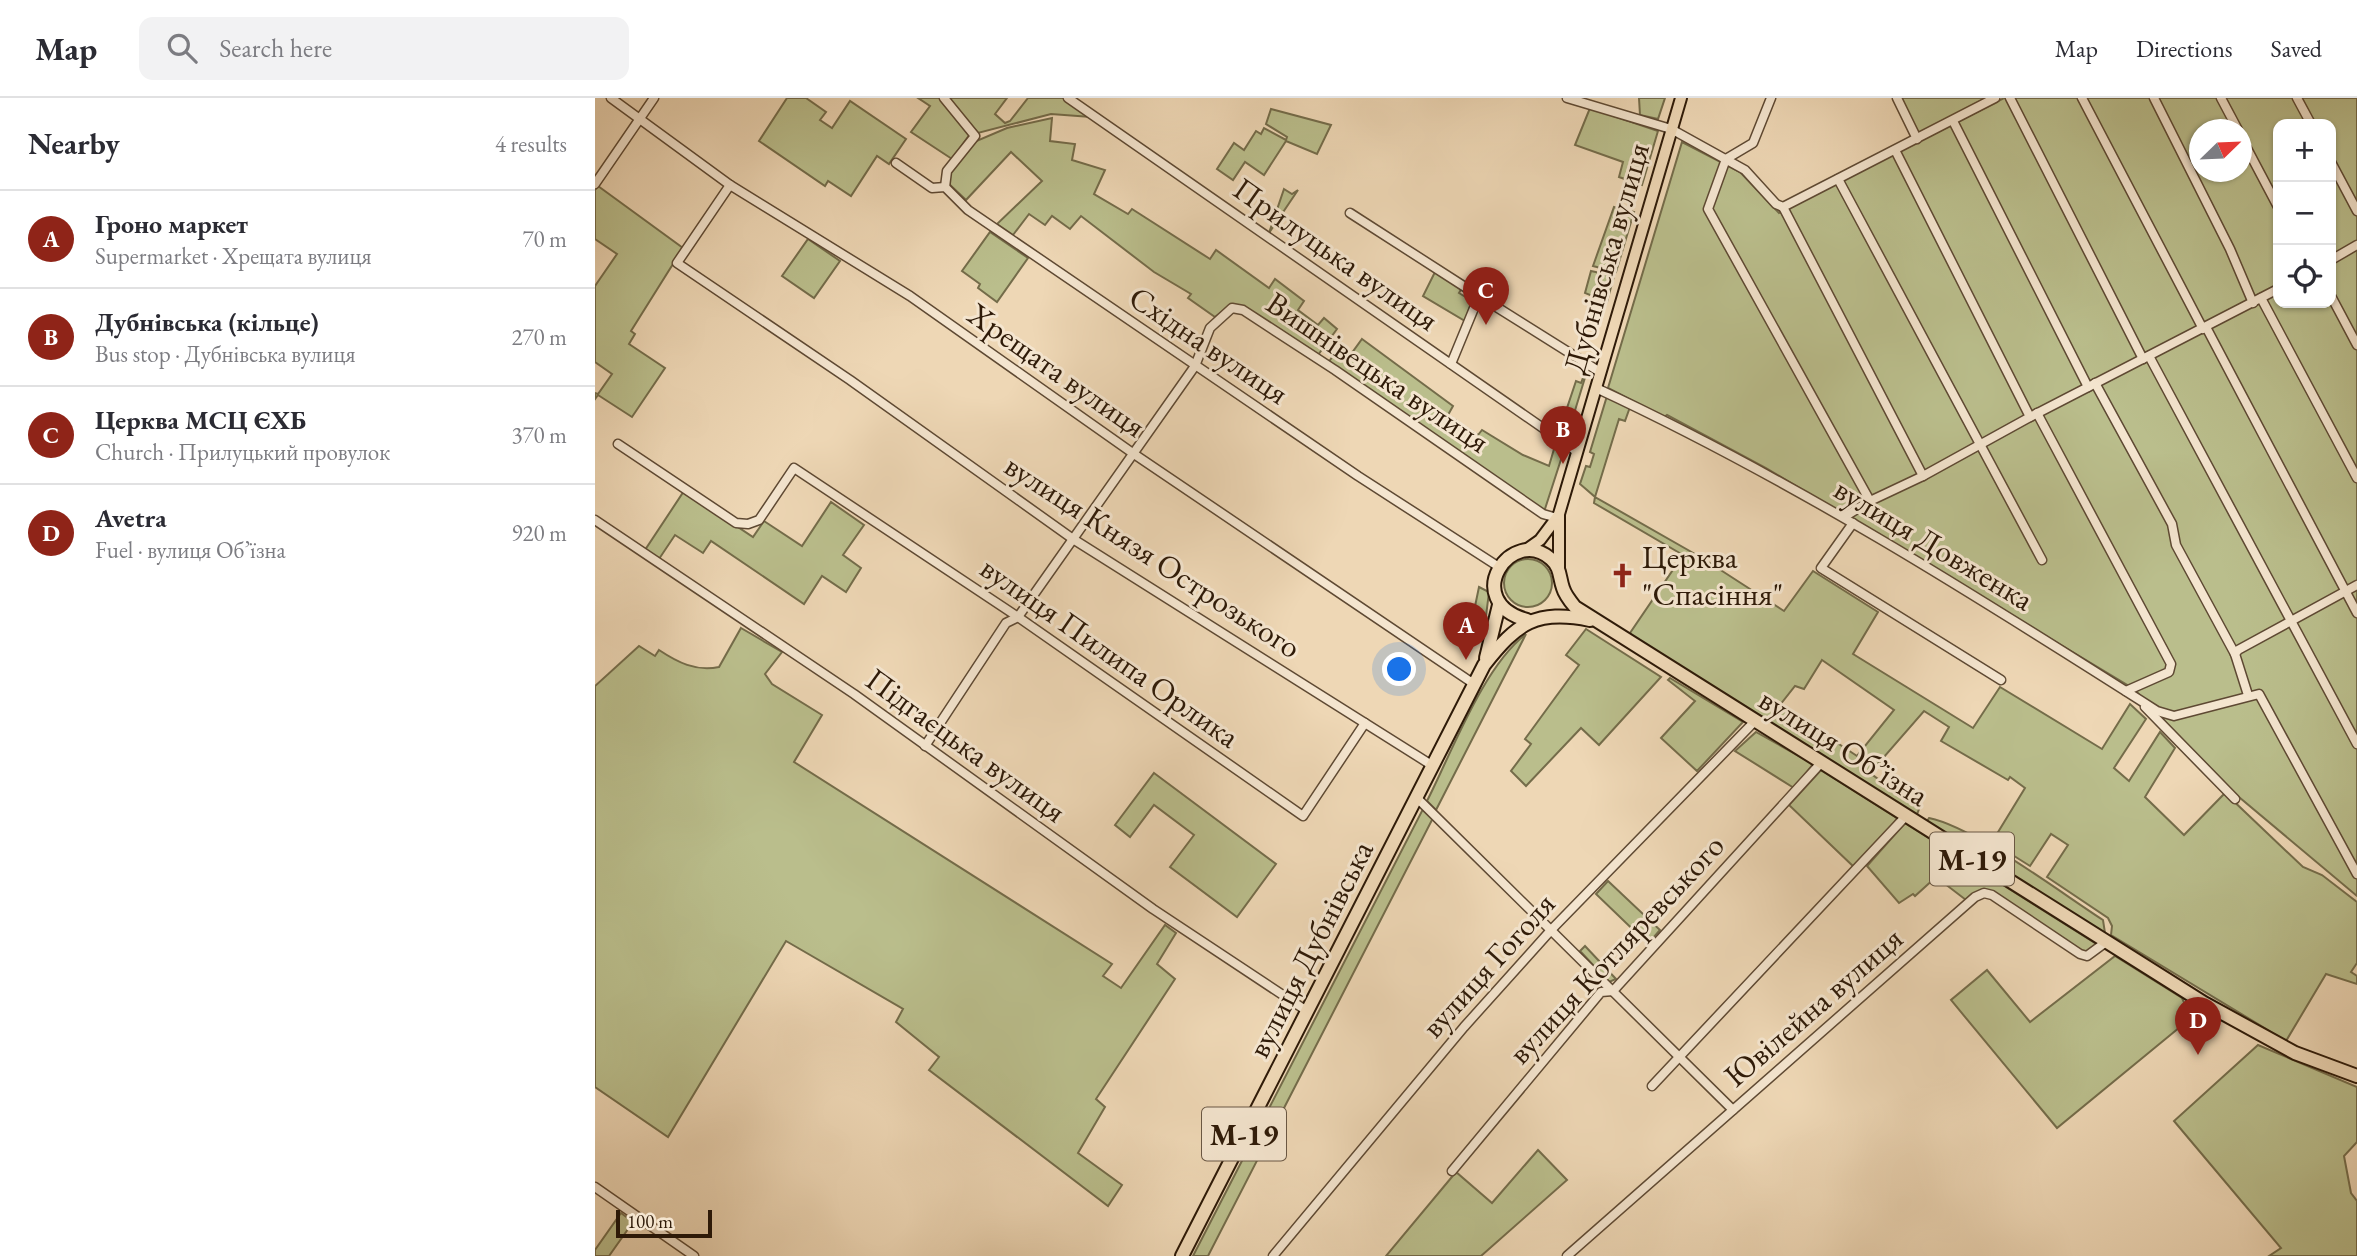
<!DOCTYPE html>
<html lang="en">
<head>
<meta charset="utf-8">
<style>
	:root { --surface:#fff; --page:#f2f2f3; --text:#2b2b33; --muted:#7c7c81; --line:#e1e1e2; --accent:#8f2418 }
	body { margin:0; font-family:"EB Garamond",serif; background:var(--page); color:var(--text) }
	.controls { position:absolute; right:21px; top:21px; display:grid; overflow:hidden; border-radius:14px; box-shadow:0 2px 5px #0004 }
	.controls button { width:63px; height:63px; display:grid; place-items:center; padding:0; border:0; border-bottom:2px solid var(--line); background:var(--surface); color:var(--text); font:35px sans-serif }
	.compass { position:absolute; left:1594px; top:21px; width:63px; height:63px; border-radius:50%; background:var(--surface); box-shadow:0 2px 5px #0004; rotate:67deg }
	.scale { position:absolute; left:21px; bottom:18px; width:96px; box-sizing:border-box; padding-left:7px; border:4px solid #2e1a08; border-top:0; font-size:19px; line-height:24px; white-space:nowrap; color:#2e1a08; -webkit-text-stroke:5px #f4e5cf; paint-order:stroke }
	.you { position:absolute; left:805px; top:572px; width:24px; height:24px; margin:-18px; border:5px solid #fff; border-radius:50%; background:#1a73e8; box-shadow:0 0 0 10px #1a73e833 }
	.badge { display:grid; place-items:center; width:46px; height:46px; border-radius:50%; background:var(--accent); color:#fff; font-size:23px; font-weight:700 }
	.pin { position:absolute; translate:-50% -58px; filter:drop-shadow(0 2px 4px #0008) }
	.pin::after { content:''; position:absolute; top:37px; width:24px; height:21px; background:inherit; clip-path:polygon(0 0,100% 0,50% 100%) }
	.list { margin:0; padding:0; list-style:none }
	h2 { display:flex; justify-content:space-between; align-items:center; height:91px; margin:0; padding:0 28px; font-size:30px }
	h2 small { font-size:23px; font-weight:400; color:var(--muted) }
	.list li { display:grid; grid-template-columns:46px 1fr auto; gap:21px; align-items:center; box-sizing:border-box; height:98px; padding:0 28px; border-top:2px solid var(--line) }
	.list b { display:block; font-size:26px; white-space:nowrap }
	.list p { margin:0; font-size:23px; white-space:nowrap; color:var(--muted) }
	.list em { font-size:23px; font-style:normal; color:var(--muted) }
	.icon { flex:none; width:38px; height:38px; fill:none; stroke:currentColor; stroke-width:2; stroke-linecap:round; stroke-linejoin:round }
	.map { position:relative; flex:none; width:1762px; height:1158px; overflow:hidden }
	header { display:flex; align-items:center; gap:42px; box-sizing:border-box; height:98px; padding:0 35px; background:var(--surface); border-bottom:2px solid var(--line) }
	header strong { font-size:33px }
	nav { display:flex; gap:38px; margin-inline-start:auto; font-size:24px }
	.search { width:490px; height:63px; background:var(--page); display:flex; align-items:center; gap:18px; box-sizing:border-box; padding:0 24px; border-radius:14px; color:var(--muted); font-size:26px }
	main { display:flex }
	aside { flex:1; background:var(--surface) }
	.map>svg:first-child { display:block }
	.green { fill:#babe8c; stroke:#746c4a; stroke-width:2; fill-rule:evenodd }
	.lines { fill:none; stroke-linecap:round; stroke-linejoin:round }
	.minor-casing { stroke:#5e4933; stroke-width:11 }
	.major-casing { stroke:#2e1a08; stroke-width:14 }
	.highway-casing { stroke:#2e1a08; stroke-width:16 }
	.minor { stroke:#f4e5cf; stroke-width:8 }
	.major { stroke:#eed7b5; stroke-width:10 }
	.highway { stroke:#eed7b5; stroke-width:12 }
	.labels { text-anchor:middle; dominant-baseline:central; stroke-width:6; stroke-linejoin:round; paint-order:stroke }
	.shield { fill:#f4e5cf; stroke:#695744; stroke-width:2 }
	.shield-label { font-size:30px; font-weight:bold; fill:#2e1a08 }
	.street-label { font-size:32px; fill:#2e1a08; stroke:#f4e5cf }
	.poi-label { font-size:32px; fill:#2e1a08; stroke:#f4e5cf; text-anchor:start }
</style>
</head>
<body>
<header>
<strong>Map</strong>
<div class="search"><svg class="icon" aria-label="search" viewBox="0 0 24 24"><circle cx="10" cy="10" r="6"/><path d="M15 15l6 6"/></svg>Search here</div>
<nav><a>Map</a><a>Directions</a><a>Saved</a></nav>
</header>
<main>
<aside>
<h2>Nearby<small>4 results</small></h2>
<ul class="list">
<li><span class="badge">A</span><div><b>Гроно маркет</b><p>Supermarket · Хрещата вулиця</p></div><em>70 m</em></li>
<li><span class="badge">B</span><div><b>Дубнівська (кільце)</b><p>Bus stop · Дубнівська вулиця</p></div><em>270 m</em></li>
<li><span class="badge">C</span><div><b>Церква МСЦ ЄХБ</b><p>Church · Прилуцький провулок</p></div><em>370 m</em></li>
<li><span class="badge">D</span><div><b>Avetra</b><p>Fuel · вулиця Об’їзна</p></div><em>920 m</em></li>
</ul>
</aside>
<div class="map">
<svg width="1762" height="1158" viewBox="0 0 1762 1158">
	<rect width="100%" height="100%" fill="#eed7b5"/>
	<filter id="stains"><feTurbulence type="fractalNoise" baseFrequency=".00286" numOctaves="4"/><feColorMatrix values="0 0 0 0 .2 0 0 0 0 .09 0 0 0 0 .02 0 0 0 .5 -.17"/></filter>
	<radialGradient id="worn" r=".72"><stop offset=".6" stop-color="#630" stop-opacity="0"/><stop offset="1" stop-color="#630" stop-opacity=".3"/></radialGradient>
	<g class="green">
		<polygon points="192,0 211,0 231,14 225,22 237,30 255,3 311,41 294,66 282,58 256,98 233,83 230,88 164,43"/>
		<polygon points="323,0 346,0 375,36 357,61 316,34 335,8"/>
		<polygon points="352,0 412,0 400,16 410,25 415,23 433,0 470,0 496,19 456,16 383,35"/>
		<polygon points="1044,0 1070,0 1063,21 1045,17"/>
		<polygon points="1306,0 1391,0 1323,36"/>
		<path d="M1409,0H1762V798L1632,689L1539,591L1171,370L1072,317L1069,319L1013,290L1087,44L1145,74L1184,115ZM1683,26H1736V205H1683ZM1604,32H1646V74H1604Z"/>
		<polygon points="995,10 1063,33 1047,87 1024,79 1028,64 980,47"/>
		<polygon points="676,11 736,27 722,56 691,43 669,77 650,64 638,82 622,71 639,45 649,52 661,33 666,36 669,30 691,42 692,39 671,26"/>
		<polygon points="457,20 455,43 480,46 477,62 510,72 499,96 533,116 537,111 615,161 621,152 674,190 680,181 709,203 703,212 723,227 729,220 742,231 723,257 636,207 620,219 593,200 596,196 559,174 486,118 475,131 457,118 450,127 434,116 418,137 402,126 447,83 416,54 371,102 353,85 352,79 379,44 412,30"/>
		<polygon points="3,88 88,150 36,233 40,236 34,246 70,270 37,319 3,297 0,301 0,295 3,296 17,276 0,264 0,188 22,156 0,141 0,92"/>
		<polygon points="689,91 697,96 703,92 674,135"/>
		<polygon points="1019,109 1039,114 1021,174 998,168"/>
		<polygon points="395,134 433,160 402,204 383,190 385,186 367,173"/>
		<polygon points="213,141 245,163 219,200 187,178"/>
		<polygon points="841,172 867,190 864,195 877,203 870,223 828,198"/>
		<polygon points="996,173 1019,178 1012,204 990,195"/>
		<polygon points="767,241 858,308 853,317 883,337 887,332 928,357 954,368 962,341 970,349 949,414 733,265 745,248 756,256"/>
		<polygon points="991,272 992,273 971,342 968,340 971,330 966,328 981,283 986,285"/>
		<path d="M1012,298L1035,309L1030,323L1024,321L1000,399L1107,460L1189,513L1218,473L1283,514L1258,556L1378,630L1405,589L1507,651L1535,606L1551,621L1519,670L1534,683L1565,634L1580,650L1550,699L1589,737L1630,695L1708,769L1727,777L1762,804V865L1756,874L1762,878V886L1731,876L1691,943L1516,837L1517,828L1513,820L1452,779L1473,747L1456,736L1435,768L1397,744L1430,690L1415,679L1413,682L1346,643L1354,629L1329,613L1275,675L1324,711L1321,719L1033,538L1088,457L999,405L1000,399L985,386L991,368L995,369L999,356L995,354ZM1227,562L1299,612L1262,658L1185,607L1200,588L1209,591Z"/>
		<polygon points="89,393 158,439 169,423 207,448 236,404 269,427 248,457 266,470 251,494 227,478 209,506 116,443 108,455 80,437 64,461 50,452"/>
		<circle cx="933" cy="485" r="24"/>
		<polygon points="884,489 894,494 891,518 886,528 873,521 878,518"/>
		<path d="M146,530L187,554L170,576L177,586L227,617L199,664L517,866L508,878L526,890L570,827L581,835L562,866L580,881L501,1001L510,1009L483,1055L527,1087L513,1108L334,972L344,959L301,924L308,911L191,843L73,1039L0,989V588L44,548L60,558L64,552C82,564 101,574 124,569Z"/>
		<polygon points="991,531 1066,579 1004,647 986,630 931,688 916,673 936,646 930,641 984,567 971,557"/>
		<path d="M931,536L841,712L832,703C857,654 888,569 931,536Z"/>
		<polygon points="1075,580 1148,624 1102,673 1066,640 1100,603 1073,582"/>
		<polygon points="1161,634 1218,666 1199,690 1140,653"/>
		<polygon points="1226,672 1302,720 1293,735 1260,770 1194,707"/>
		<polygon points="559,675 681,766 642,819 575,769 599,737 559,707 535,739 520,727"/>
		<polygon points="828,711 838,720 613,1158 598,1158"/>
		<path d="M1334,720C1379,729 1466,795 1508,822L1510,835L1331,725Z"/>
		<polygon points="1310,725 1503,847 1492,855 1487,854 1398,794 1371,802 1341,779 1320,798 1318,796 1304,805 1272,768"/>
		<polygon points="1013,783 1065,832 1053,846 1001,796"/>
		<polygon points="990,848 1021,881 1014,884 985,853"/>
		<polygon points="1520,858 1587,900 1596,920 1462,1030 1356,902 1392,872 1435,924"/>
		<polygon points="1663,947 1762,989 1762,1044 1749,1058 1756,1095 1762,1103 1762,1158 1674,1158 1686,1150 1579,1023"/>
		<polygon points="943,1052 972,1082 886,1158 791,1158 861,1074 897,1105"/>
		<polygon points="26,1115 38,1124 14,1158 0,1158 0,1152"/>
	</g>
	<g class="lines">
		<defs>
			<g id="minor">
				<polyline points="16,0 135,87 315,198 539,356 879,586"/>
				<polyline points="349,0 380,38 352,73 350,89"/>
				<polyline points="473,0 981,353"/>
				<polyline points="972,0 1076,31 1150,72 1181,106 1188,109 1400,0"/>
				<polyline points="1176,0 1158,45 1131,61 1113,111 1275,403"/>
				<polyline points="1302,0 1322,41"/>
				<polyline points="1415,0 1548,261"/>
				<polyline points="1487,0 1608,231"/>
				<polyline points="1559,0 1635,151 1658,205"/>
				<polyline points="1626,0 1643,32"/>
				<polyline points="1702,0 1716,26"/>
				<polyline points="1358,23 1493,289"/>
				<polyline points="1646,39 1683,109"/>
				<polyline points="1300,52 1435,319"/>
				<polyline points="1736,64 1762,113"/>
				<polyline points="301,65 337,90 350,89 373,112 763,378 904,469"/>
				<polyline points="1243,81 1447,462"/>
				<polyline points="0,86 59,0"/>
				<polyline points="135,87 82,165 255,282 478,441 838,668"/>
				<polyline points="1188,109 1328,378"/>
				<polyline points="755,115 884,198"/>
				<polyline points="1736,162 1762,147"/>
				<polyline points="1736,198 1762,247"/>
				<polyline points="1666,200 1762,380"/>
				<polyline points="1611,229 1762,515"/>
				<polyline points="1554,258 1762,646"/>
				<polyline points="856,266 884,198 1005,274"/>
				<polyline points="1500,285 1577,426 1581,447 1640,556"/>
				<path d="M1001,290C1197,381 1380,497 1562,613L1579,618L1664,596L1762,776"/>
				<polyline points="1442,315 1576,566 1574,574 1531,593"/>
				<polyline points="23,346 141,425 153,426 164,422 199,370 423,519 708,718 770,625"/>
				<polyline points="1249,419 1275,403 1328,378 1435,319 1683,191"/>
				<polyline points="0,422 259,596 558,811 712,913"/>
				<polyline points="1258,425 1226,470 1406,582"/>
				<polyline points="1653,597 1640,556 1643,552 1762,487"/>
				<polyline points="1550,609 1640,701"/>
				<polyline points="330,648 411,525 423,519 600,268 615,230 637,210 648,212 740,272 948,416 962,420"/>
				<polyline points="822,700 1138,1012"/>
				<polyline points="1057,988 1310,719"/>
				<polyline points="857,1073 1006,894 1018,893 1225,666"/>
				<polyline points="0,1089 99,1158"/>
				<polyline points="678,1158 869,929 957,831 1160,623"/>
				<polyline points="972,1158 1380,799 1389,795 1397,797 1485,856 1492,858 1511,844"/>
			</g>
			<g id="major">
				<polyline points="931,452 945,442 963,418"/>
				<polyline points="964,471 964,416 1086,0"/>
			</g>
			<g id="highway">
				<path d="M932,522C864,503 917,426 956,461C966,470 964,479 968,490C970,497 975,503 980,509L1609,905L1700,955L1762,978"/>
				<polyline points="891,560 904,507"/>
				<path d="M587,1158L889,567C922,525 941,511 995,522"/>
			</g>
		</defs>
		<use href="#minor" class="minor-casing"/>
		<use href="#major" class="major-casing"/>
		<use href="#highway" class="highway-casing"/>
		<use href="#minor" class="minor"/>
		<use href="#major" class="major"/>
		<use href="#highway" class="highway"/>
	</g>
	<defs>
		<symbol id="church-bare" viewBox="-9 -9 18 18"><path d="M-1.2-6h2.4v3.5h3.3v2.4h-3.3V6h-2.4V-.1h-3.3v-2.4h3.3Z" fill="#8f2418" stroke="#f4e5cf" stroke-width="2.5" paint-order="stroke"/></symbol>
	</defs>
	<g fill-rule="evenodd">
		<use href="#church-bare" x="1010" y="460" width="35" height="35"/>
	</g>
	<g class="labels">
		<g class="shield">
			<rect x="1335" y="734.5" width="84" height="53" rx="5"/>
			<rect x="607" y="1009.5" width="84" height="53" rx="5"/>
		</g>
		<g class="shield-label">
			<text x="1377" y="761">М-19</text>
			<text x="649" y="1036">М-19</text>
		</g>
		<g class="street-label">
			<text transform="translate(741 156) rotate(35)">Прилуцька вулиця</text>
			<text transform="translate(1011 160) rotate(-74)">Дубнівська вулиця</text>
			<text transform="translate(614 247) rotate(34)">Східна вулиця</text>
			<text transform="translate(462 272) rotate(35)">Хрещата вулиця</text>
			<text transform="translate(783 274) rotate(34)">Вишнівецька вулиця</text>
			<text transform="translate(1339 446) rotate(31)">вулиця Довженка</text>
			<text transform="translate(558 458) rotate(33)">вулиця Князя Острозького</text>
			<text transform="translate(515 554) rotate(35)">вулиця Пилипа Орлика</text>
			<text transform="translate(371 647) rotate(36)">Підгаєцька вулиця</text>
			<text transform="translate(1249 649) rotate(32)">вулиця Об’їзна</text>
			<text transform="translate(715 851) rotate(-63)">вулиця Дубнівська</text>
			<text transform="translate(1021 851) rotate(-47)">вулиця Котляревського</text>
			<text transform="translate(893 867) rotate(-48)">вулиця Гоголя</text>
			<text transform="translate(1218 909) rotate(-41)">Ювілейна вулиця</text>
		</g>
		<g class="poi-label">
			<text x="1047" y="459">Церква<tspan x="1047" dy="37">"Спасіння"</tspan></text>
		</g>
	</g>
	<rect width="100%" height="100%" filter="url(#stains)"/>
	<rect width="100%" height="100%" fill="url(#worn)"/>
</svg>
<div class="controls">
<button>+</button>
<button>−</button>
<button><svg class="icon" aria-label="locate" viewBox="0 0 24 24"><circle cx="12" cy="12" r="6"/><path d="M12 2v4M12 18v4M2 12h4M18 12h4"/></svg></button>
</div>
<svg class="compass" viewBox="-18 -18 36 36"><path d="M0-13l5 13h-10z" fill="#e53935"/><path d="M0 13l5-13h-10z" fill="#7c7c81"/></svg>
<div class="scale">100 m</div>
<div class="you"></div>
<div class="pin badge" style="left:871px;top:562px">A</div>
<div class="pin badge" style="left:968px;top:366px">B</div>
<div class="pin badge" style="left:891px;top:227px">C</div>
<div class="pin badge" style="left:1603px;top:957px">D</div>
</div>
</main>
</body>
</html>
